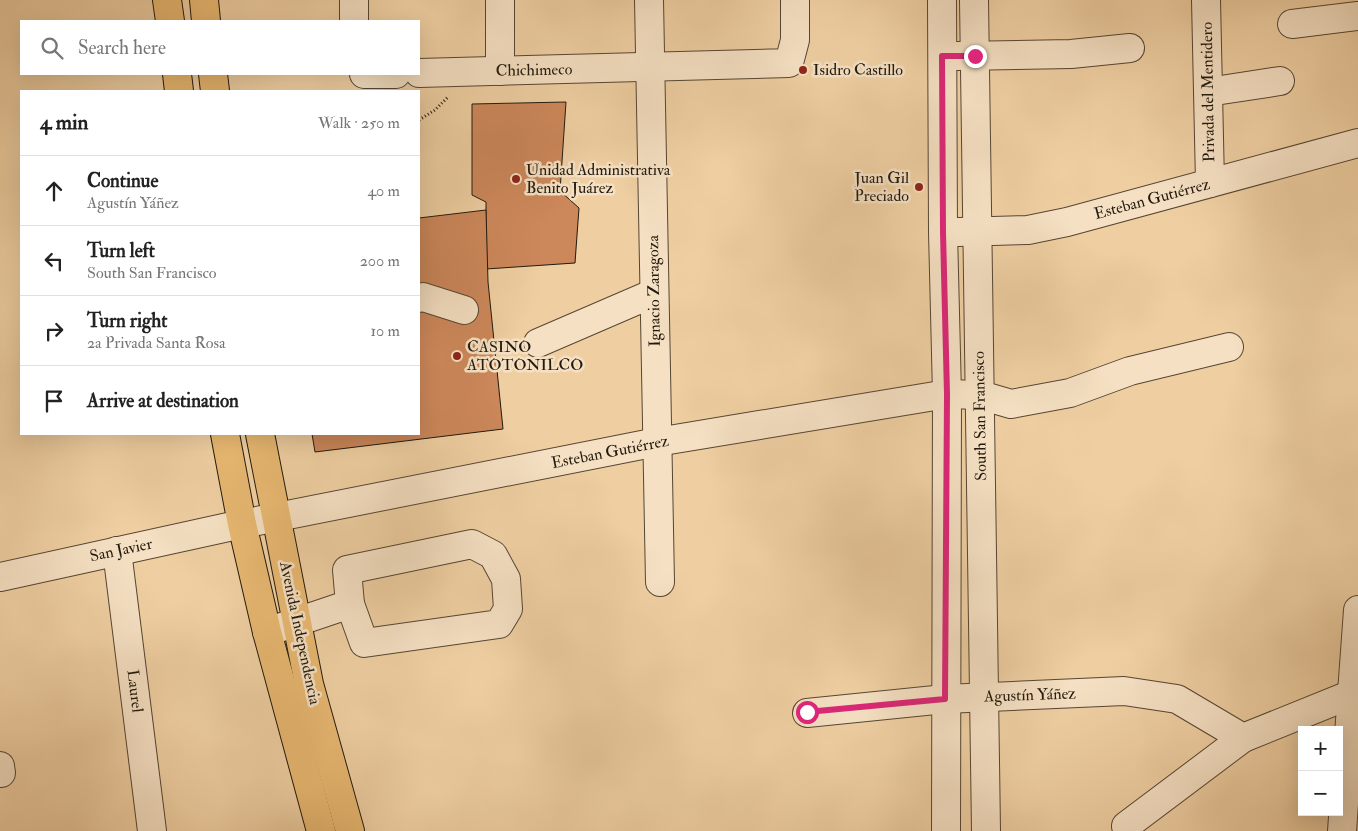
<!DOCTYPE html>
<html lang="en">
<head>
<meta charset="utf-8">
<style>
	:root { --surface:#fff; --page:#f2f2f2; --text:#222; --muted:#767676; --line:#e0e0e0 }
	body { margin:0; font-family:"IM FELL Double Pica",serif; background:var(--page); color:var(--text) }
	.controls { position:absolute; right:15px; bottom:15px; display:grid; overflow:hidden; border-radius:0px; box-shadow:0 5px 20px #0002 }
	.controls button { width:45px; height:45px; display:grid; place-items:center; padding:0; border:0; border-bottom:1px solid var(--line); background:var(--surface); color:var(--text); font:25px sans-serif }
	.stop { position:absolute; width:15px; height:15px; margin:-11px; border:4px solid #db2777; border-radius:50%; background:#fff }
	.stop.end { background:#db2777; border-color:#fff; box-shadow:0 1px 5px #0008 }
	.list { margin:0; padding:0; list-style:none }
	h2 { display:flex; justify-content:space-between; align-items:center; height:65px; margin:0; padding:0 20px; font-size:21px }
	h2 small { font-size:16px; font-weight:400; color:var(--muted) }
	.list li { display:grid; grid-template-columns:32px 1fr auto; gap:15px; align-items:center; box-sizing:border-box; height:70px; padding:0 20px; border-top:1px solid var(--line) }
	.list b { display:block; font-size:19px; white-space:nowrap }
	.list p { margin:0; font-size:16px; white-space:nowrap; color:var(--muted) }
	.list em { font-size:16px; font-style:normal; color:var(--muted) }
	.icon { flex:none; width:28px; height:28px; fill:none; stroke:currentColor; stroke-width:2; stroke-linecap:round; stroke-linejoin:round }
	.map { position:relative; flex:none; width:1358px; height:831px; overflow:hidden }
	.search { position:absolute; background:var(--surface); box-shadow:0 5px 20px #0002; left:20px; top:20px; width:400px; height:55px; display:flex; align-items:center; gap:12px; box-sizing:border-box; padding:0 18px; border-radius:0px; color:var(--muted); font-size:19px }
	.panel { position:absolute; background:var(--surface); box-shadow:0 5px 20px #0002; left:20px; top:90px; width:400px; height:345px; border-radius:0px }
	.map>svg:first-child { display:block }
	.building { fill:#cc875a; stroke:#22190e }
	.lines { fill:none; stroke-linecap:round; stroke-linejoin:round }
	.minor-casing { stroke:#554633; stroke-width:30 }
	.major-casing { stroke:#22190e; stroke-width:30 }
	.path { stroke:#22190e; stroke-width:3; stroke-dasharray:1 2.5; stroke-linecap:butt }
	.minor { stroke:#f5e0c3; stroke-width:28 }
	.major { stroke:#e8b871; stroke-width:28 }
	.route { stroke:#db2777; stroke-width:6 }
	.poi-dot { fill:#8f2418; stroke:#f5e0c3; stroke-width:2 }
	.labels { text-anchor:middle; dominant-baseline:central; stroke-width:5; stroke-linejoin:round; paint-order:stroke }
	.street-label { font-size:16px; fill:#22190e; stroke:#f5e0c3 }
	.poi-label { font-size:16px; fill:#22190e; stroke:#f5e0c3; text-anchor:start }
</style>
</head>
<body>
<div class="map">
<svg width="1358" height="831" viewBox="0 0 1358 831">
	<rect width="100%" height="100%" fill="#efcfa2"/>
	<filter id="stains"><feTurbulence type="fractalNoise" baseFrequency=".004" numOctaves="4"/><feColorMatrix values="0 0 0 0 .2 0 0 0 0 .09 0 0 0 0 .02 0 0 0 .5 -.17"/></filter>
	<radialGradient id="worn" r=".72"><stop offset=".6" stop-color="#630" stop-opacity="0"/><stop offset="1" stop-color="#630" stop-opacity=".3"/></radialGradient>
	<g class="building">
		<polygon points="566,102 560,191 579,208 575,263 486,269 486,202 472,195 472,104"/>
		<polygon points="486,210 488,282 503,429 315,452 312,434 419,434 419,218"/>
	</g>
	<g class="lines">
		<defs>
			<g id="minor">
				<polyline points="354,0 354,21"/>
				<polyline points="649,0 660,582"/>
				<polyline points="942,0 943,232 947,394 946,831"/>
				<polyline points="974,0 986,831"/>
				<polyline points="1206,0 1210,183"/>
				<polyline points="1292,24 1358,16"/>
				<polyline points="957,56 1071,54 1130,48"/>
				<polyline points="500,71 500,0"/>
				<polyline points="419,73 789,63 795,40 795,0"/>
				<polyline points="364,74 396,74"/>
				<polyline points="1208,92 1280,81"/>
				<polyline points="958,232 1028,230 1067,222 1358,143"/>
				<polyline points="419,298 423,297 464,310"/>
				<polyline points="538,343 654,293"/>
				<polygon points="472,544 493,555 506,579 508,609 499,624 364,643 350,604 347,570"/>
				<polyline points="117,551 152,831"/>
				<polyline points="0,577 242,524 657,442 947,394 980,395 1011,404 1070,393 1130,371 1229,347"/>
				<polyline points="267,632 350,604"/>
				<polyline points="807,713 945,699 1124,691 1177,699 1243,738 1352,694"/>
				<polyline points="0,766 1,773"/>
				<polyline points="1126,826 1243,738"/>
				<polyline points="1342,831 1358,610"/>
			</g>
			<g id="major">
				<polyline points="167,0 170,21"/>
				<polyline points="204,0 206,21"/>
				<polyline points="177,74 179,91"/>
				<polyline points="213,74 215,91"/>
				<polyline points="225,434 242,524 267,632 321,831"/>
				<polyline points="260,434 309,684 350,831"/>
			</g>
		</defs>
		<use href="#minor" class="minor-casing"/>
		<use href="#major" class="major-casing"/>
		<polyline class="path" points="419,120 435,110 448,97"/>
		<use href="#minor" class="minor"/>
		<use href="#major" class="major"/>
	</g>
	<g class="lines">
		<polyline class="route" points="807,712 945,699 947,394 943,232 942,56 975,56"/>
	</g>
	<g class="poi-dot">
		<circle cx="803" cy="70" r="5"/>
		<circle cx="516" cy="179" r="5"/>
		<circle cx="919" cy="187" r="5"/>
		<circle cx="457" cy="356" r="5"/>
	</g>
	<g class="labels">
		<g class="street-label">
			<text transform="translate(534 70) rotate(-1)">Chichimeco</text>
			<text transform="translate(1208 92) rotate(-91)">Privada del Mentidero</text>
			<text transform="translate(1152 199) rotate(-15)">Esteban Gutiérrez</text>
			<text transform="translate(654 291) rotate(-91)">Ignacio Zaragoza</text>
			<text transform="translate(980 416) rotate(-91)">South San Francisco</text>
			<text transform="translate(610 452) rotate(-11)">Esteban Gutiérrez</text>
			<text transform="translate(121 550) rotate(-12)">San Javier</text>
			<text transform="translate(300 633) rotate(78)">Avenida Independencia</text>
			<text transform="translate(135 691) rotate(83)">Laurel</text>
			<text transform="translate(1030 695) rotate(-2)">Agustín Yáñez</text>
		</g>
		<g class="poi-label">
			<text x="813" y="70">Isidro Castillo</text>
			<text x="526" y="170">Unidad Administrativa<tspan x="526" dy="18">Benito Juárez</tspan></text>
			<text x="909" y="178" text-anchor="end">Juan Gil<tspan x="909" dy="18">Preciado</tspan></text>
			<text x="467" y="347">CASINO<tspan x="467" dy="18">ATOTONILCO</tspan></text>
		</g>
	</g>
	<rect width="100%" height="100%" filter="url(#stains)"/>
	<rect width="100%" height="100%" fill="url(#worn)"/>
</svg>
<div class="controls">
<button>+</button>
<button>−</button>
</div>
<div class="stop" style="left:807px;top:712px"></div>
<div class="stop end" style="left:975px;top:56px"></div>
<div class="search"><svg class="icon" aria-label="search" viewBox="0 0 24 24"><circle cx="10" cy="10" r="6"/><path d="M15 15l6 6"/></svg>Search here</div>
<section class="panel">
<h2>4 min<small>Walk · 250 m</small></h2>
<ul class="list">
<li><svg class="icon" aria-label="ahead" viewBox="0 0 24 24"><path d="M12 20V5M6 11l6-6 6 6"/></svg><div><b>Continue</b><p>Agustín Yáñez</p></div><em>40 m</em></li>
<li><svg class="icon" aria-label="left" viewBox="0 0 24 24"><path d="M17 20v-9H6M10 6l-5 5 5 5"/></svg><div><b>Turn left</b><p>South San Francisco</p></div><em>200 m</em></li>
<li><svg class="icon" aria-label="right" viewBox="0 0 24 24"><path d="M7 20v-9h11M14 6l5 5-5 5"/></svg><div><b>Turn right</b><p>2a Privada Santa Rosa</p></div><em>10 m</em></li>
<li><svg class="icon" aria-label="arrive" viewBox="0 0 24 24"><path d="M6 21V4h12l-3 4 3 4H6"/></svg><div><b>Arrive at destination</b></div></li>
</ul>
</section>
</div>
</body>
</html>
